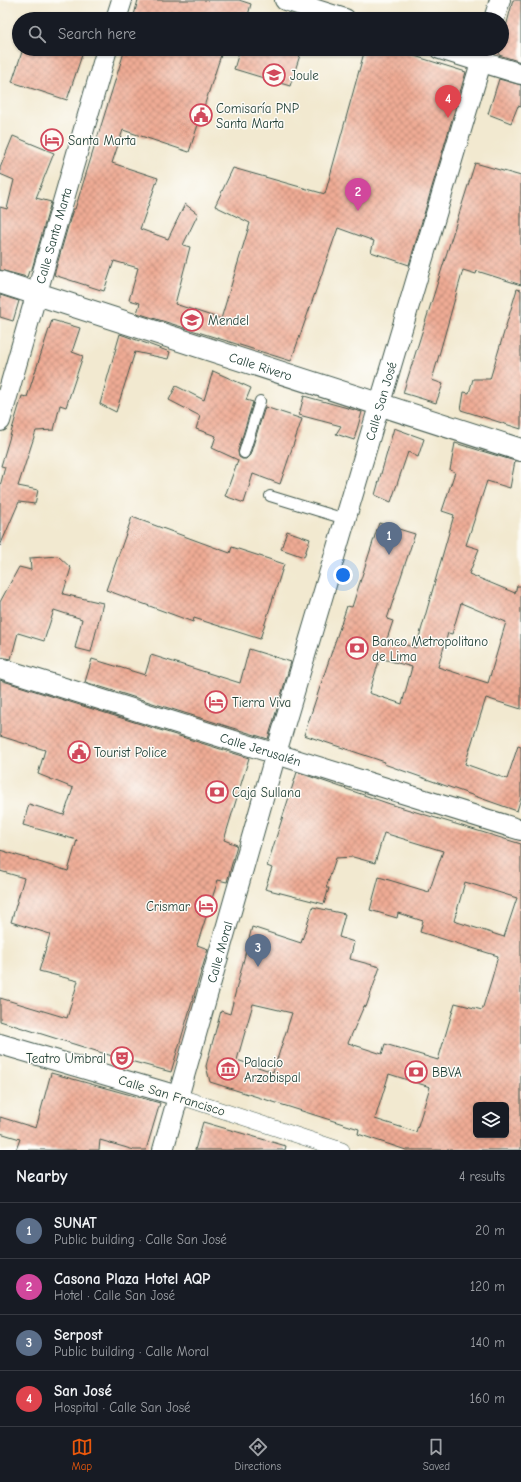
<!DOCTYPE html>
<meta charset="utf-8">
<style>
:root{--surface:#171b24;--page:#20242c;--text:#f1f3f6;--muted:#9ea1a6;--line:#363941;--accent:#ea580c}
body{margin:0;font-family:"Comic Neue",sans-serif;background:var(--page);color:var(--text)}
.controls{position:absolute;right:12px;bottom:12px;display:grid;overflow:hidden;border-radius:6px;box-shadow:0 1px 3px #0004}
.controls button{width:36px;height:36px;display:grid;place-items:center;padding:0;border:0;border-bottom:1px solid var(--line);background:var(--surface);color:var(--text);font:20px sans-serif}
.you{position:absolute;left:343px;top:575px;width:14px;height:14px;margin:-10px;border:3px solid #fff;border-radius:50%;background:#1a73e8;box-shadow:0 0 0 6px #1a73e833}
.badge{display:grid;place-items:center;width:26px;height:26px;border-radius:50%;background:var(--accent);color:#fff;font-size:13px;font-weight:700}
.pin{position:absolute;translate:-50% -33px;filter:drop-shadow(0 1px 2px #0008)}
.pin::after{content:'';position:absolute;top:21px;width:14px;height:12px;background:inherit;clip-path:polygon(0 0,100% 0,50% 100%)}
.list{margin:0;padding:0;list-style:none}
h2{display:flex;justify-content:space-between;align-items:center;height:52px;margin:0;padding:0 16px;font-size:17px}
h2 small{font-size:13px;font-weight:400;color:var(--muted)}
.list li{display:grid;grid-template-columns:26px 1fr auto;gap:12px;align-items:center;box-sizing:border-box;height:56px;padding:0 16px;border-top:1px solid var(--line)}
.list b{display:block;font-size:15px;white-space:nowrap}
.list p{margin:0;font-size:13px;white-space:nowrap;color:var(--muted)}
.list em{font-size:13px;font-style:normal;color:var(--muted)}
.icon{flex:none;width:22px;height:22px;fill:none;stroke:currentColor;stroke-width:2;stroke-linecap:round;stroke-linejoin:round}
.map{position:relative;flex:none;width:521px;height:1150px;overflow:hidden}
.search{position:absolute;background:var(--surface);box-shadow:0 1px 3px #0004;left:12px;right:12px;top:12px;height:44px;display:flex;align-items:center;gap:10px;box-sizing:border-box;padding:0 14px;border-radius:22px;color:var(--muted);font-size:15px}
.sheet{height:276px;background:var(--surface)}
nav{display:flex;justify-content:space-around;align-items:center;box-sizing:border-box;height:56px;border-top:1px solid var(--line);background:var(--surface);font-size:11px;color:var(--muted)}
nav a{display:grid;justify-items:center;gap:2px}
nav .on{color:var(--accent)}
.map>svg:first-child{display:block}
.building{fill:url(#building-cross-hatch);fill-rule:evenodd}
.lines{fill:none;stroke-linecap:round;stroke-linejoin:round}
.service-casing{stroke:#3f574b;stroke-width:12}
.pedestrian-casing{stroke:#3f574b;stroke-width:16}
.minor-casing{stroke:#3f574b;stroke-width:22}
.tertiary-casing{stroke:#3f574b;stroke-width:24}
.service{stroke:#fff;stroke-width:10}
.pedestrian{stroke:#fff;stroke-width:15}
.minor{stroke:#fff;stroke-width:20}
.tertiary{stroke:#fff;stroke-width:22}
.labels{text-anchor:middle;stroke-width:3;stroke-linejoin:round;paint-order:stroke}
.poi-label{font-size:13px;fill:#1f3d34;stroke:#fdfcf7;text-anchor:start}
.street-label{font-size:13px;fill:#1f3d34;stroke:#fdfcf7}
</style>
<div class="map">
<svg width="521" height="1150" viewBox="0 0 521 1150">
<defs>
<pattern id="building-cross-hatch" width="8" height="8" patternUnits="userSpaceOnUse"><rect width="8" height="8" fill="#efab94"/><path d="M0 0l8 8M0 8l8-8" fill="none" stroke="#c18c7a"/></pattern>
</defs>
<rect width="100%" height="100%" fill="#fdfcf7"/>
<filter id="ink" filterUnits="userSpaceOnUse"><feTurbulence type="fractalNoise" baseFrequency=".025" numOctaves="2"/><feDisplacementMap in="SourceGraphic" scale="8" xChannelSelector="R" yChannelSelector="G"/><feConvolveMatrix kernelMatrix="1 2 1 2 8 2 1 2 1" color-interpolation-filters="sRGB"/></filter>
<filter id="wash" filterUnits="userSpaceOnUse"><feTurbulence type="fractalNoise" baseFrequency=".012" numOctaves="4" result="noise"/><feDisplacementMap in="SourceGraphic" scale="16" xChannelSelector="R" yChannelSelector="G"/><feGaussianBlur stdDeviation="0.9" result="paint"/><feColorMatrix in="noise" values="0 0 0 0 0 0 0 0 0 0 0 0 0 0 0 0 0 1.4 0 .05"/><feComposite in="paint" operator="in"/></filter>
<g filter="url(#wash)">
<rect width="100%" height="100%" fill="#f2e9d0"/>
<g id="blocks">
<g class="building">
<polygon points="138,0 239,0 251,4 247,19 133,19"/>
<polygon points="513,0 521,0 521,62 499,55 500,49 502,49 502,42"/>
<polygon points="23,49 84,49 67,100 12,82"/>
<polygon points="125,49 223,49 189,152 123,130 112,163 158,178 140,229 168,239 185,204 198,214 183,245 190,247 175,304 221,319 250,223 215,206 233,168 325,194 365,49 392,49 466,72 409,265 371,252 374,241 338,228 291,361 137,313 140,303 129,300 138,268 114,261 104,291 54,275 73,209 75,209"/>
<polygon points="240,49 302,49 290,86 234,69"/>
<polygon points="499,79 521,85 521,107 518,106 511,123 488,114"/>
<polygon points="13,136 54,153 36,198 51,202 32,269 29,271 27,277 0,270 0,207 7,209 14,180 0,174 0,168"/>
<polygon points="475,163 521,176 521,285 477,271 476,274 463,270 432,380 443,384 436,403 403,393"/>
<polygon points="517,289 521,290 521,429 461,410 464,392 469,393 473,379 490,379"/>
<polygon points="0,295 19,301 13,321 0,317"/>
<polygon points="52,320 80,328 72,352 83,356 66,407 60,405 54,430 36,431 18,486 38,490 35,504 19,502 0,546 0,486 5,467 1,466 22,396 27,397"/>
<polygon points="120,334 170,352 168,359 135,352 116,412 100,404"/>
<polygon points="213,371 251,388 246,400 253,402 238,451 239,457 242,459 246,459 250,455 265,407 302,419 280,484 253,474 244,503 225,496 238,460 212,448 216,436 196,429 200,416 169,400 176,386 204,400"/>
<polygon points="304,396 362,412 354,440 336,434 341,426 299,415"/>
<polygon points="394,428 424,439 418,457 408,452 391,502 375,495"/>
<path d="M 455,443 L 515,461 L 510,488 L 487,481 L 466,545 L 479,549 L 469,574 L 515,593 L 517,586 L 521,586 L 521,709 L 486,698 L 465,764 L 507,779 L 518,746 L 521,747 L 521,798 L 517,811 L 384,764 L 385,762 L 304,735 L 347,606 L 352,607 L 379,523 L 415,534 L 387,619 L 393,621 L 387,639 L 416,648 L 454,515 L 442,511 L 455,472 L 450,470 ZM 461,603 L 506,622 L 488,683 L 438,667 L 448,633 L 452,634 ZM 380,658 L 412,667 L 402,704 L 369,693 Z"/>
<polygon points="132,517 230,553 232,547 284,564 260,639 194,618 193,622 106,590"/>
<polygon points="287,531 310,539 304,557 281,549"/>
<polygon points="58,556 71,568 63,594 103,603 91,652 75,648 82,619 54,610 44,641 18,633 11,659 0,657 0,602 19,567 31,570 30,558"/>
<polygon points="249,649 291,662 268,739 85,682 92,659 145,675 151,655 240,683"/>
<polygon points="0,680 249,758 224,840 237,845 227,882 218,880 197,945 208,949 171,1072 112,1056 0,1021 0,998 67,1018 78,981 39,971 50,934 11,922 24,878 0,871 0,850 68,871 77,840 23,825 29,804 64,815 73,788 38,774 45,750 0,736"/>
<path d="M 297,772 L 390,804 L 521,844 L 521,1150 L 406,1150 L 358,1134 L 359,1129 L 210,1082 L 206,1066 L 221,1011 L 230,1014 L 252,927 L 301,943 L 313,907 L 345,914 L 339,937 L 354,942 L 350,959 L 380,967 L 366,1007 L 364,1006 L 348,1043 L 382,1054 L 385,1044 L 438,1060 L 455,1003 L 482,1010 L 492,978 L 498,956 L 420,932 L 423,921 L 398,913 L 397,918 L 370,910 L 379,877 L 429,892 L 443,851 L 384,833 L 375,863 L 353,857 L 336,858 L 326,888 L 329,888 L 324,904 L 265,889 L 272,868 L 267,866 ZM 465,882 L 517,898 L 504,937 L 454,921 ZM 253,1004 L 292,1013 L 273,1072 L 237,1060 ZM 389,1074 L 430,1087 L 416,1132 L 375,1119 ZM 476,1105 L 506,1105 L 506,1135 L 476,1135 Z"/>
<polygon points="51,1073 160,1103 146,1150 134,1150 100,1140 99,1150 16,1150 20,1139 0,1133 0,1117 36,1128"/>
<polygon points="203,1122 286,1146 285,1150 195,1150"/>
</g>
</g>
</g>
<g filter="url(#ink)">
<use href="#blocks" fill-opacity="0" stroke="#3f574b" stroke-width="1"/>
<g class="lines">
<g class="service-casing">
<g id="service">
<polyline points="244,453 260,401"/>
<polyline points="270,496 345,519"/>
</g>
</g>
<g class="pedestrian-casing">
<polyline id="pedestrian" points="178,1096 342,1150"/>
</g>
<g class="minor-casing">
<g id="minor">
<polyline points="285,0 345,19"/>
<polyline points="116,19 122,0"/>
<polyline points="494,19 500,0"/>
<polyline points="440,49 521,74"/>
<path id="s1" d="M 0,421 L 107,49"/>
<path id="s2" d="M 0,668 L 521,830"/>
<polyline points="0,1044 178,1096"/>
<path id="s3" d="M 163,1150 L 276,753 L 485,49"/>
</g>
</g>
<g class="tertiary-casing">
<g id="tertiary">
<path id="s4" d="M 0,282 L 521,450"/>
</g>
</g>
<use href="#service" class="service"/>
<use href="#pedestrian" class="pedestrian"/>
<use href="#minor" class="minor"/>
<use href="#tertiary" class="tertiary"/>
</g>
</g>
<defs>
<g id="university-ring" transform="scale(1.15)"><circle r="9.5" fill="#fdfcf7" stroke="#d1495b" stroke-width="1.5"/><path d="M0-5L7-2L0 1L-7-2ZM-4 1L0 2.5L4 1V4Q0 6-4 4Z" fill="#d1495b"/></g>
<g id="civic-ring" transform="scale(1.15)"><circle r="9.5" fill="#fdfcf7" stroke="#d1495b" stroke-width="1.5"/><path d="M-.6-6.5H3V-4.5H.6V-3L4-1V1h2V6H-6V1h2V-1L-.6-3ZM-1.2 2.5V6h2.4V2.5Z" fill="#d1495b"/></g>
<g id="hotel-ring" transform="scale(1.15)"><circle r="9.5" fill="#fdfcf7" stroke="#d1495b" stroke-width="1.5"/><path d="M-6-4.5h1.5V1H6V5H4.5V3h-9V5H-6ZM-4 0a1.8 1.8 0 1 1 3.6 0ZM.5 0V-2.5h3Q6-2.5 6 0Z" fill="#d1495b"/></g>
<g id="bank-ring" transform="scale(1.15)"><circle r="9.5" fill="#fdfcf7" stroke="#d1495b" stroke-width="1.5"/><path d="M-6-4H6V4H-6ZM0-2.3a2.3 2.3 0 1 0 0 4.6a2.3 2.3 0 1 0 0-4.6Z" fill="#d1495b"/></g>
<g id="theatre-ring" transform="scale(1.15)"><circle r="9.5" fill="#fdfcf7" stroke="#d1495b" stroke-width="1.5"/><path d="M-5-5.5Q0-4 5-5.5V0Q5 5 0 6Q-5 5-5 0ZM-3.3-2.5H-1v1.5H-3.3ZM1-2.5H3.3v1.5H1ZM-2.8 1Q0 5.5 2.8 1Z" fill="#d1495b"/></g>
<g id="museum-ring" transform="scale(1.15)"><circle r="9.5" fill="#fdfcf7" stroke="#d1495b" stroke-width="1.5"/><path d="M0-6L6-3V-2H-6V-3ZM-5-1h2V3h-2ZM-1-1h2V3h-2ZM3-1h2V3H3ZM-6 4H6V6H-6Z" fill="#d1495b"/></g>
</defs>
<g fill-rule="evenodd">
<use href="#university-ring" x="274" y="75"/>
<use href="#civic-ring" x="201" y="115"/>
<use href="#hotel-ring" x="52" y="140"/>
<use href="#university-ring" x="192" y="320"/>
<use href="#bank-ring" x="357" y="648"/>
<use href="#hotel-ring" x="216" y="702"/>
<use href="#civic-ring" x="79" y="752"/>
<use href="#bank-ring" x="217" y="792"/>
<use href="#hotel-ring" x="206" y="906"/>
<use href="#theatre-ring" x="122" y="1058"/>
<use href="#museum-ring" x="228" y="1069"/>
<use href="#bank-ring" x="416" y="1072"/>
</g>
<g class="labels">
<g class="poi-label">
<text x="290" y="80">Joule</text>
<text x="216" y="113">Comisaría PNP<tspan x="216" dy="15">Santa Marta</tspan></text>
<text x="68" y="145">Santa Marta</text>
<text x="208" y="325">Mendel</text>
<text x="372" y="646">Banco Metropolitano<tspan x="372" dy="15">de Lima</tspan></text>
<text x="232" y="707">Tierra Viva</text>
<text x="94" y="757">Tourist Police</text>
<text x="232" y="797">Caja Sullana</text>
<text x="190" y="911" text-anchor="end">Crismar</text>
<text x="106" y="1063" text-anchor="end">Teatro Umbral</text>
<text x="244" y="1067">Palacio<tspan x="244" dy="15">Arzobispal</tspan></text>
<text x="432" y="1077">BBVA</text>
</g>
<g class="street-label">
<text dy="5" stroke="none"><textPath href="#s1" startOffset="193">Calle Santa Marta</textPath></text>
<text dy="5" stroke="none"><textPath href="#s4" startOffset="274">Calle Rivero</textPath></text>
<text dy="5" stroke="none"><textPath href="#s3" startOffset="780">Calle San José</textPath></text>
<text dy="5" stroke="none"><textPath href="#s2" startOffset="273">Calle Jerusalén</textPath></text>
<text dy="5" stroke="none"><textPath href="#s3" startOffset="206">Calle Moral</textPath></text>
<text transform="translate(172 1095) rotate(17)" y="5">Calle San Francisco</text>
</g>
</g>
</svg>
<div class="controls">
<button><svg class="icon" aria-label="layers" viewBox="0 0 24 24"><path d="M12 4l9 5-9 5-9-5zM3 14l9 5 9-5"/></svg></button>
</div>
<div class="you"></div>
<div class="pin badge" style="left:389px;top:555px;background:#5c6f8a">1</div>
<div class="pin badge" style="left:358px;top:211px;background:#d1479c">2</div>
<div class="pin badge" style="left:258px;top:967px;background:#5c6f8a">3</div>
<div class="pin badge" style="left:448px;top:118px;background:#e0444e">4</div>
<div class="search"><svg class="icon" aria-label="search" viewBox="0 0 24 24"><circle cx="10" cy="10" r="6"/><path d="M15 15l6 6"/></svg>Search here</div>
</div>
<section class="sheet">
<h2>Nearby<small>4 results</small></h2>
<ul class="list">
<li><span class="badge" style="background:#5c6f8a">1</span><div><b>SUNAT</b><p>Public building · Calle San José</p></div><em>20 m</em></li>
<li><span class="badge" style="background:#d1479c">2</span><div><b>Casona Plaza Hotel AQP</b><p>Hotel · Calle San José</p></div><em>120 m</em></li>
<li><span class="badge" style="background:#5c6f8a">3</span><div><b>Serpost</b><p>Public building · Calle Moral</p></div><em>140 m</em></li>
<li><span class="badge" style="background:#e0444e">4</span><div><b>San José</b><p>Hospital · Calle San José</p></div><em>160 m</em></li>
</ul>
</section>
<nav>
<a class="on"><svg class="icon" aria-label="map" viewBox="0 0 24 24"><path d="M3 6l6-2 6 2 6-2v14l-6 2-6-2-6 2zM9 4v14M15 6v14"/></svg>Map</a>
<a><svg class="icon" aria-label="directions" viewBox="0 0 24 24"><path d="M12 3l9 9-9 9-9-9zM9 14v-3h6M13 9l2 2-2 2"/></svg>Directions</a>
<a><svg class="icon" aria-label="saved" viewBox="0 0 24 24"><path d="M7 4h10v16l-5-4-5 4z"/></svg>Saved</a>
</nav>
